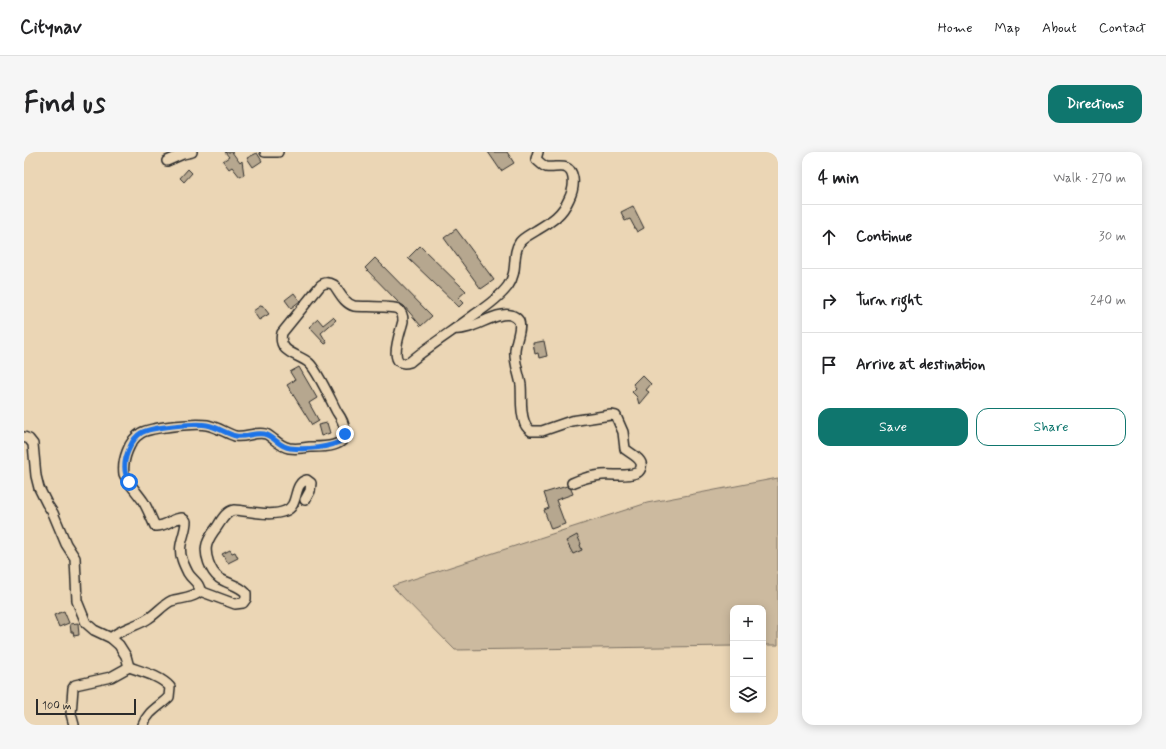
<!DOCTYPE html>
<meta charset="utf-8">
<style>
:root{--surface:#fff;--page:#f6f6f6;--text:#202124;--muted:#757577;--line:#e0e0e0;--accent:#0f766e}
body{margin:0;font-family:Mynerve,sans-serif;background:var(--page);color:var(--text)}
.controls{position:absolute;right:12px;bottom:12px;display:grid;overflow:hidden;border-radius:8px;box-shadow:0 2px 10px #0003}
.controls button{width:36px;height:36px;display:grid;place-items:center;padding:0;border:0;border-bottom:1px solid var(--line);background:var(--surface);color:var(--text);font:20px sans-serif}
.scale{position:absolute;left:12px;bottom:10px;width:100px;box-sizing:border-box;padding-left:4px;border:2px solid #2b2b2b;border-top:0;font-size:11px;line-height:14px;white-space:nowrap;color:#2b2b2b;-webkit-text-stroke:3px #ebd6b5;paint-order:stroke}
.stop{position:absolute;width:12px;height:12px;margin:-9px;border:3px solid #1a73e8;border-radius:50%;background:#fff}
.stop.end{background:#1a73e8;border-color:#fff;box-shadow:0 1px 4px #0008}
.list{margin:0;padding:0;list-style:none}
h2{display:flex;justify-content:space-between;align-items:center;height:52px;margin:0;padding:0 16px;font-size:17px}
h2 small{font-size:13px;font-weight:400;color:var(--muted)}
.list li{display:grid;grid-template-columns:26px 1fr auto;gap:12px;align-items:center;box-sizing:border-box;height:64px;padding:0 16px;border-top:1px solid var(--line)}
.list b{display:block;font-size:15px;white-space:nowrap}
.list em{font-size:13px;font-style:normal;color:var(--muted)}
.actions{display:flex;gap:8px;padding:12px 16px}
.actions a{flex:1;padding:9px 0;border:1px solid var(--accent);border-radius:12px;text-align:center;font-size:14px;color:var(--accent)}
.actions .main{background:var(--accent);color:#fff}
.icon{flex:none;width:22px;height:22px;fill:none;stroke:currentColor;stroke-width:2;stroke-linecap:round;stroke-linejoin:round}
.map{position:relative;flex:none;width:754px;height:573px;overflow:hidden;border-radius:12px}
header{display:flex;align-items:center;gap:24px;box-sizing:border-box;height:56px;padding:0 20px;background:var(--surface);border-bottom:1px solid var(--line)}
header strong{font-size:19px}
nav{display:flex;gap:22px;margin-inline-start:auto;font-size:14px}
.intro{display:flex;align-items:center;justify-content:space-between;box-sizing:border-box;height:96px;padding:0 24px}
h1{margin:0;font-size:28px}
.button{padding:10px 18px;border-radius:12px;background:var(--accent);color:#fff;font-size:14px;font-weight:700}
main{display:flex;gap:24px;padding:0 24px}
aside{flex:1;background:var(--surface);border-radius:12px;box-shadow:0 2px 10px #0003}
.map>svg:first-child{display:block}
.green{fill:#ccba9f;stroke:#7c7265}
.building{fill:#b6a78f;stroke:#2b2b2b}
.lines{fill:none;stroke-linecap:round;stroke-linejoin:round}
.minor-casing{stroke:#2b2b2b;stroke-width:12}
.minor{stroke:#ebd6b5;stroke-width:9}
.route{stroke:#1a73e8;stroke-width:5}
</style>
<header>
<strong>Citynav</strong>
<nav><a>Home</a><a>Map</a><a>About</a><a>Contact</a></nav>
</header>
<div class="intro"><h1>Find us</h1><a class="button">Directions</a></div>
<main>
<div class="map">
<svg width="754" height="573" viewBox="0 0 754 573">
<rect width="100%" height="100%" fill="#ebd6b5"/>
<filter id="ink" filterUnits="userSpaceOnUse"><feTurbulence type="fractalNoise" baseFrequency=".025" numOctaves="2"/><feDisplacementMap in="SourceGraphic" scale="8" xChannelSelector="R" yChannelSelector="G"/><feConvolveMatrix kernelMatrix="1 2 1 2 8 2 1 2 1" color-interpolation-filters="sRGB"/></filter>
<g filter="url(#ink)">
<polygon class="green" points="754,326 754,493 739,493 739,456 709,456 709,494 431,498 368,434 623,351"/>
<g class="building">
<polygon points="201,0 208,0 216,11 218,9 220,23 216,25 208,15 205,17 199,9 205,5"/>
<polygon points="464,0 483,0 490,11 477,19"/>
<polygon points="233,1 238,9 229,15 223,6"/>
<polygon points="164,17 168,21 160,30 156,26"/>
<polygon points="609,54 620,76 613,80 606,67 601,69 597,60"/>
<polygon points="432,77 470,128 457,137 420,86"/>
<polygon points="396,94 442,139 434,146 439,151 435,155 384,106"/>
<polygon points="351,106 408,164 397,174 380,154 375,151 341,116"/>
<polygon points="270,141 276,149 267,156 261,148"/>
<polygon points="238,153 245,162 235,168 229,159"/>
<polygon points="309,165 312,168 297,181 303,191 301,192 285,175 294,167 299,173"/>
<polygon points="520,189 523,204 515,206 514,201 511,202 509,191"/>
<polygon points="275,215 293,246 285,251 295,269 288,273 263,233 271,228 266,220"/>
<polygon points="618,223 627,232 622,238 625,240 615,252 613,245 608,240 612,236 609,232"/>
<polygon points="303,271 306,281 297,284 294,273"/>
<polygon points="543,334 547,337 549,342 532,348 541,372 527,377 520,358 525,356 520,341"/>
<polygon points="553,383 557,392 556,393 558,398 549,402 542,389"/>
<polygon points="206,398 208,401 211,400 214,406 204,411 198,402"/>
<polygon points="40,459 45,471 35,475 30,463"/>
<polygon points="54,471 55,483 50,484 49,480 47,480 46,472"/>
</g>
<g class="lines">
<g class="minor-casing">
<g id="minor">
<polyline points="241,0 254,0"/>
<polyline points="143,9 159,2 168,0"/>
<path d="M 431,177 C 449,179 471,159 487,163 C 490,164 493,166 495,169 C 498,177 491,190 491,199 C 490,210 495,221 497,233 C 498,245 496,258 500,269 C 501,274 503,276 507,279 L 518,279 L 547,269 L 587,263 L 592,264 L 599,280 L 601,297 C 606,301 615,305 617,311 C 618,315 616,320 612,321 C 602,325 589,322 578,323 C 567,324 557,327 548,331"/>
<polyline points="0,285 5,287 9,292 12,324 15,336 23,352 29,361 42,392 51,406 53,449 62,471 70,478 87,486 95,493 102,504 105,515"/>
<path d="M 176,439 L 211,452 L 219,451 L 222,447 L 222,441 C 215,433 204,432 195,426 C 186,419 180,402 183,392 C 185,386 189,380 193,375 C 197,369 202,359 210,358 C 226,359 246,365 261,359 C 276,354 268,331 283,328 L 287,331 L 286,339 L 281,348"/>
<path d="M 87,486 C 95,477 114,474 125,466 C 133,461 139,453 147,449 C 156,446 170,446 176,439 C 176,431 168,428 164,421 C 162,417 159,411 158,407 C 153,393 162,382 162,369 L 158,366 C 148,366 142,375 131,374 C 127,366 124,357 119,349 C 115,343 102,328 100,322 C 98,309 105,288 117,281 C 127,275 171,271 183,273 C 193,275 202,281 211,284 C 221,286 232,279 242,282 C 250,286 255,294 265,296 C 272,297 280,296 286,295 C 298,295 322,296 321,279 C 320,271 318,267 313,260 C 307,249 294,219 285,211 C 275,202 253,201 258,181 L 296,134 C 300,130 305,130 310,133 C 316,141 320,151 330,154 C 339,155 367,154 374,157 C 378,160 379,164 379,169 C 377,179 361,218 386,210 C 406,193 429,179 450,163 C 462,155 475,146 484,134 C 495,118 487,103 496,90 C 500,85 507,82 513,78 C 528,69 538,63 545,47 C 548,41 550,33 549,26 C 546,9 532,17 522,15 C 518,13 515,10 512,7 L 514,0"/>
<path d="M 105,515 C 119,520 136,524 146,535 L 145,545 C 135,555 124,559 119,573"/>
<polyline points="50,573 47,562 49,536 51,533 87,525 105,515"/>
</g>
</g>
<use href="#minor" class="minor"/>
</g>
</g>
<g class="lines" filter="url(#ink)">
<path class="route" d="M 105,330 C 98,318 100,307 106,295 C 108,290 112,284 117,281 C 126,275 172,271 183,273 C 194,275 202,282 212,284 C 221,286 230,280 240,282 C 250,284 255,295 266,296 C 281,298 308,296 320,287 L 321,282"/>
</g>
</svg>
<div class="controls">
<button>+</button>
<button>−</button>
<button><svg class="icon" aria-label="layers" viewBox="0 0 24 24"><path d="M12 4l9 5-9 5-9-5zM3 14l9 5 9-5"/></svg></button>
</div>
<div class="scale">100 m</div>
<div class="stop" style="left:105px;top:330px"></div>
<div class="stop end" style="left:321px;top:282px"></div>
</div>
<aside>
<h2>4 min<small>Walk · 270 m</small></h2>
<ul class="list">
<li><svg class="icon" aria-label="ahead" viewBox="0 0 24 24"><path d="M12 20V5M6 11l6-6 6 6"/></svg><div><b>Continue</b></div><em>30 m</em></li>
<li><svg class="icon" aria-label="right" viewBox="0 0 24 24"><path d="M7 20v-9h11M14 6l5 5-5 5"/></svg><div><b>Turn right</b></div><em>240 m</em></li>
<li><svg class="icon" aria-label="arrive" viewBox="0 0 24 24"><path d="M6 21V4h12l-3 4 3 4H6"/></svg><div><b>Arrive at destination</b></div></li>
</ul>
<div class="actions"><a class="main">Save</a><a>Share</a></div>
</aside>
</main>
